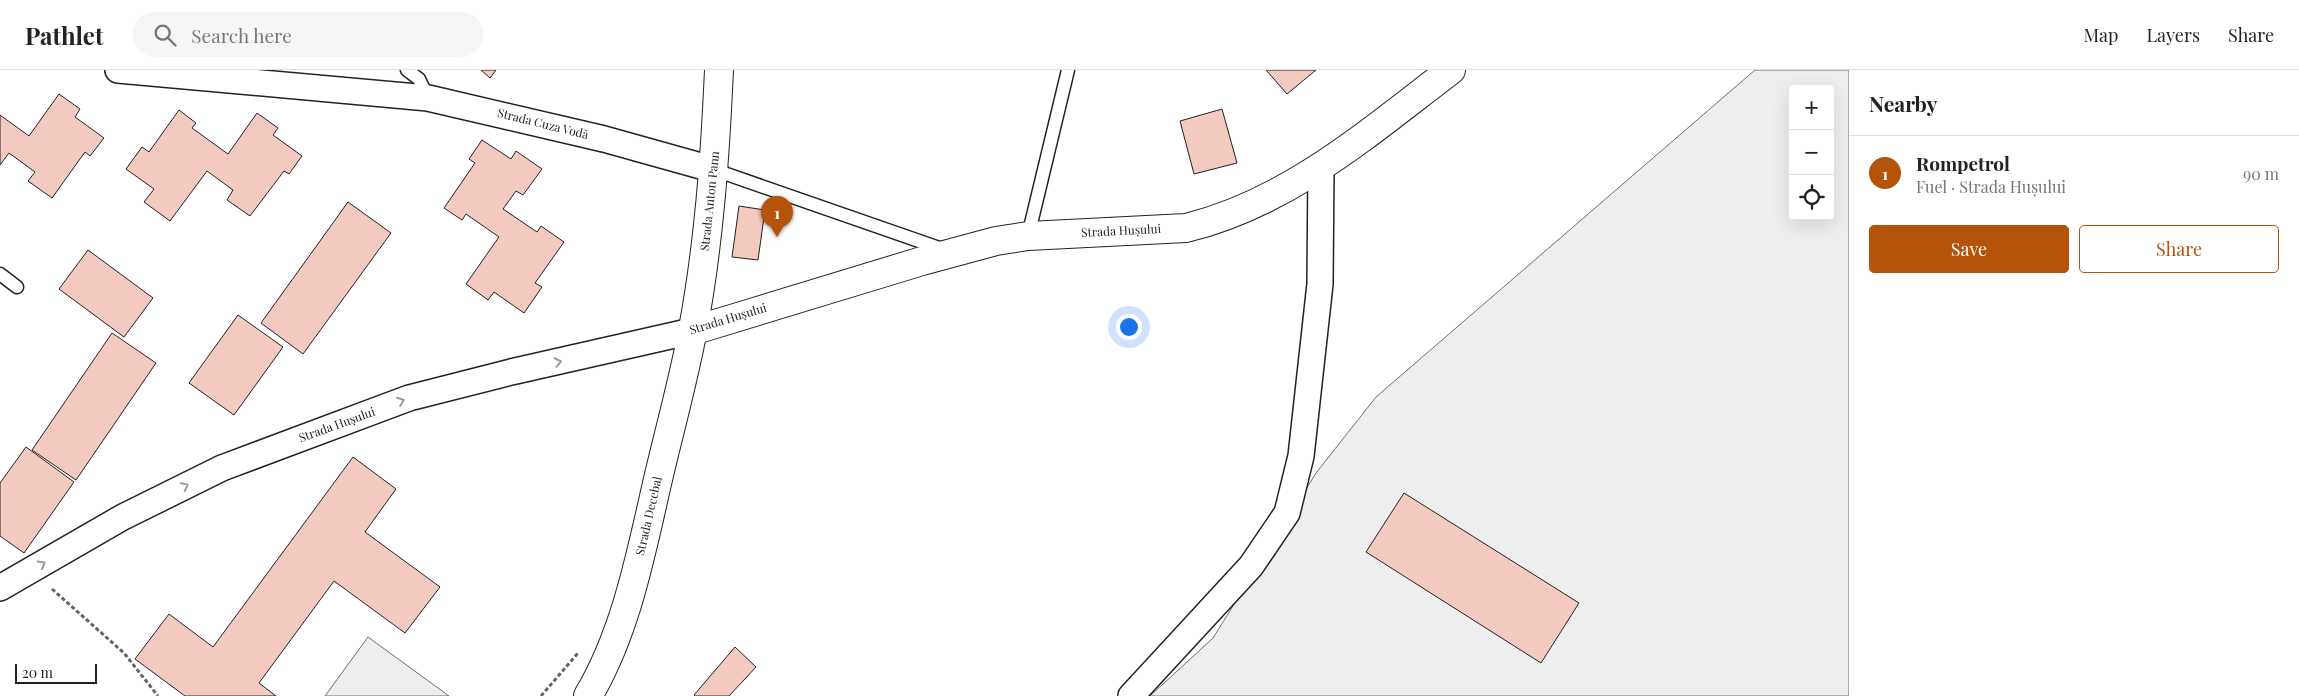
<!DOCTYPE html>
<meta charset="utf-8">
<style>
:root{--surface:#fff;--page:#f6f6f6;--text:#222;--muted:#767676;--line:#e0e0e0;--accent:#b45309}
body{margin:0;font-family:"Playfair Display",serif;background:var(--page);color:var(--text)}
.controls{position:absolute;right:15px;top:15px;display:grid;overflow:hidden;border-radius:5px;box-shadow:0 5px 20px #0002}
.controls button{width:45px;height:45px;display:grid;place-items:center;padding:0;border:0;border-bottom:1px solid var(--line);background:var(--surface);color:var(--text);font:25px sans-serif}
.scale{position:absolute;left:15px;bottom:12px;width:82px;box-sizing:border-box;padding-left:5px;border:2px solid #222;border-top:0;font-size:14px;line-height:18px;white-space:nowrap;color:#222;-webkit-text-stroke:4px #fff;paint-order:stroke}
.you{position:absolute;left:1128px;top:256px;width:18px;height:18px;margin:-12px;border:4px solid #fff;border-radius:50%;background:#1a73e8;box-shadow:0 0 0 8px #1a73e833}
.badge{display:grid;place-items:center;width:32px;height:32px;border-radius:50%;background:var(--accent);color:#fff;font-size:16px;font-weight:700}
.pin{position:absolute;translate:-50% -41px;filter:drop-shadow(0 1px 2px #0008)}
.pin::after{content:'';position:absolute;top:26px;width:18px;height:15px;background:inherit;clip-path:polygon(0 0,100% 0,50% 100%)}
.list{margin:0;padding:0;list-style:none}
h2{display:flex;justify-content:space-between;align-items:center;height:65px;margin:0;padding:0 20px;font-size:21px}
h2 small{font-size:16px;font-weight:400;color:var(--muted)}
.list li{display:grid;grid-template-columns:32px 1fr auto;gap:15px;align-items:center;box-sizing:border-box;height:75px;padding:0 20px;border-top:1px solid var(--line)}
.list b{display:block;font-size:19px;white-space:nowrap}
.list p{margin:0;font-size:16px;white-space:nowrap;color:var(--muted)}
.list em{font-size:16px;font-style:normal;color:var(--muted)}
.actions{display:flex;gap:10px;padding:15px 20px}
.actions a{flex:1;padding:11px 0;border:1px solid var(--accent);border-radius:5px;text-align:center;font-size:18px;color:var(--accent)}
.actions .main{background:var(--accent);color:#fff}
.icon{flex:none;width:28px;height:28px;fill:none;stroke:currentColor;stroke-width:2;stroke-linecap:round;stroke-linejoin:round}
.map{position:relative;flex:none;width:1849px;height:626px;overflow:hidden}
header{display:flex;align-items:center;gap:30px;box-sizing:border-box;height:70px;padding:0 25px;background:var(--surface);border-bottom:1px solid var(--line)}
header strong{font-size:24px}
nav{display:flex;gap:28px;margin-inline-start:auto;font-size:18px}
.search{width:350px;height:45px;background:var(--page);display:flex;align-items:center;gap:12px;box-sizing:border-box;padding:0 18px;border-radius:28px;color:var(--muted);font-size:19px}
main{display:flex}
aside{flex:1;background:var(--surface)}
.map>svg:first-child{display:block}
.green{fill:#eee;stroke:#6f6f6f;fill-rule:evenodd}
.building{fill:#f3c9c0;stroke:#222}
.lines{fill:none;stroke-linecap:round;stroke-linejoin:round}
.lane-casing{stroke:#222;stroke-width:15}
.street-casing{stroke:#222;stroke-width:28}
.secondary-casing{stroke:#222;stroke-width:30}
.path{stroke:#646464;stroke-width:3;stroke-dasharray:4 2.5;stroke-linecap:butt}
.lane{stroke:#fff;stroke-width:12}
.street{stroke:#fff;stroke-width:25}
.secondary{stroke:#fff;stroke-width:28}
.oneway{stroke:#9c9c9c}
.labels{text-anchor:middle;stroke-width:4;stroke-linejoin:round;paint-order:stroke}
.street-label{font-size:12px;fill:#222;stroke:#fff}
</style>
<header>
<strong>Pathlet</strong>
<div class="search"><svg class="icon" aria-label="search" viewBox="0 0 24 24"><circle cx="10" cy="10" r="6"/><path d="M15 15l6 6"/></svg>Search here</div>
<nav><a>Map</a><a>Layers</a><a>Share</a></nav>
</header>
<main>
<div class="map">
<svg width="1849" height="626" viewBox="0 0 1849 626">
<rect width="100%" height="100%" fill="#fff"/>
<g class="green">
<path d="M 1755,0 L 1849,0 L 1849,626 L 1150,626 L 1213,568 L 1316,403 L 1376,327 ZM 1793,19 L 1830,19 L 1830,146 L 1793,146 Z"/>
<polygon points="368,567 449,626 325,626"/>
</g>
<g class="building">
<polygon points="481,0 496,0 490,8"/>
<polygon points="1266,0 1316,0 1287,24"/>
<polygon points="59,24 80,39 75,47 104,68 90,86 85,82 52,128 28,111 35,102 9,83 0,95 0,45 29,66"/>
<polygon points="1222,39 1237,93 1194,104 1180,51"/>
<polygon points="179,40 196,53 192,58 228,84 257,43 278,58 273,65 302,86 289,104 284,101 250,146 227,130 233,120 207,101 170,151 144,132 154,119 126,99 142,77 149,82"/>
<polygon points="482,70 511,89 516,81 542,99 523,125 516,121 503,139 537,162 541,156 564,172 535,213 542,217 524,243 494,222 488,230 466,214 499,167 466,144 462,150 444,138 475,93 469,89"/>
<polygon points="348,132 391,163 303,284 261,253"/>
<polygon points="739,136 765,140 758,190 732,187"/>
<polygon points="88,180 153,228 124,267 59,219"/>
<polygon points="238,245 283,277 234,345 189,313"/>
<polygon points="112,263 156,293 76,410 32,380"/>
<polygon points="26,377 74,412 24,483 0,466 0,413"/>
<polygon points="353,387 396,419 365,462 440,517 405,563 334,511 259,613 276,626 185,626 135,589 169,544 213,577"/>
<polygon points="1404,423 1579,533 1541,593 1366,482"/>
<polygon points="735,577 756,597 729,626 695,626 694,625"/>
</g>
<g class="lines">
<g class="lane-casing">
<g id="lane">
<polyline points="407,0 419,9 428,28"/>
<polyline points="715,100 945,180"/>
<polyline points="1028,166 1068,0"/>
<polyline points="0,204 17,217"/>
</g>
</g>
<g class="street-casing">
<g id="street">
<polyline points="118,0 428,28 604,69 715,100"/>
<polyline points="0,518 123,447 222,398 409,328 511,302 692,261"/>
<polyline points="1131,626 1251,496 1287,443 1301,386 1320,214 1321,98"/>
</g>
</g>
<g class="secondary-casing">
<g id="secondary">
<path d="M 692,261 L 922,191 L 996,171 L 1028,166 L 1186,158 C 1289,133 1369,62 1451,0"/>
<path d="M 588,626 C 625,564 640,488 656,418 C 668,365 683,313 693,259 C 709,173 715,88 719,0"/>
</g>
</g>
<g class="path">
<polyline points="52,519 124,583 158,626"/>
<polyline points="541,626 578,583"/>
</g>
<use href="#lane" class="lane"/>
<use href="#street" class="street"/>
<use href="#secondary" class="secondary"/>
</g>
<defs><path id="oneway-chevron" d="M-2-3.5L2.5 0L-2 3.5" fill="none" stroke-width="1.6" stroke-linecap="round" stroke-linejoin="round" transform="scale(1.25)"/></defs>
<g class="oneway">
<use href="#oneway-chevron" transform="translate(558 292) rotate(-12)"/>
<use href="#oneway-chevron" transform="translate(401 331) rotate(-20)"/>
<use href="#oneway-chevron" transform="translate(185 416) rotate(-26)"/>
<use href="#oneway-chevron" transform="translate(42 494) rotate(-30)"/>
</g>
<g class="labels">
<g class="street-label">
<text transform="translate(543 54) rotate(14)" y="4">Strada Cuza Vodă</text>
<text transform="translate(710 131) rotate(-84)" y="4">Strada Anton Pann</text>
<text transform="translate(1121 161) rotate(-3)" y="4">Strada Hușului</text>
<text transform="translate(728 249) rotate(-17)" y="4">Strada Hușului</text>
<text transform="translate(337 355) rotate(-20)" y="4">Strada Hușului</text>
<text transform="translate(649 446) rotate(-77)" y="4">Strada Decebal</text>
</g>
</g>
</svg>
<div class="controls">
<button>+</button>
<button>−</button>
<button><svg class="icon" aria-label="locate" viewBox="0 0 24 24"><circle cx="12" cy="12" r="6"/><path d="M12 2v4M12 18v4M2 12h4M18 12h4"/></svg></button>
</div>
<div class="scale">20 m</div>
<div class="you"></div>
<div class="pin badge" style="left:777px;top:167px">1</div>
</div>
<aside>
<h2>Nearby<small></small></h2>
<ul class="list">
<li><span class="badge">1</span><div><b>Rompetrol</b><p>Fuel · Strada Hușului</p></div><em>90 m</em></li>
</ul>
<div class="actions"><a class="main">Save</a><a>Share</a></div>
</aside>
</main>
